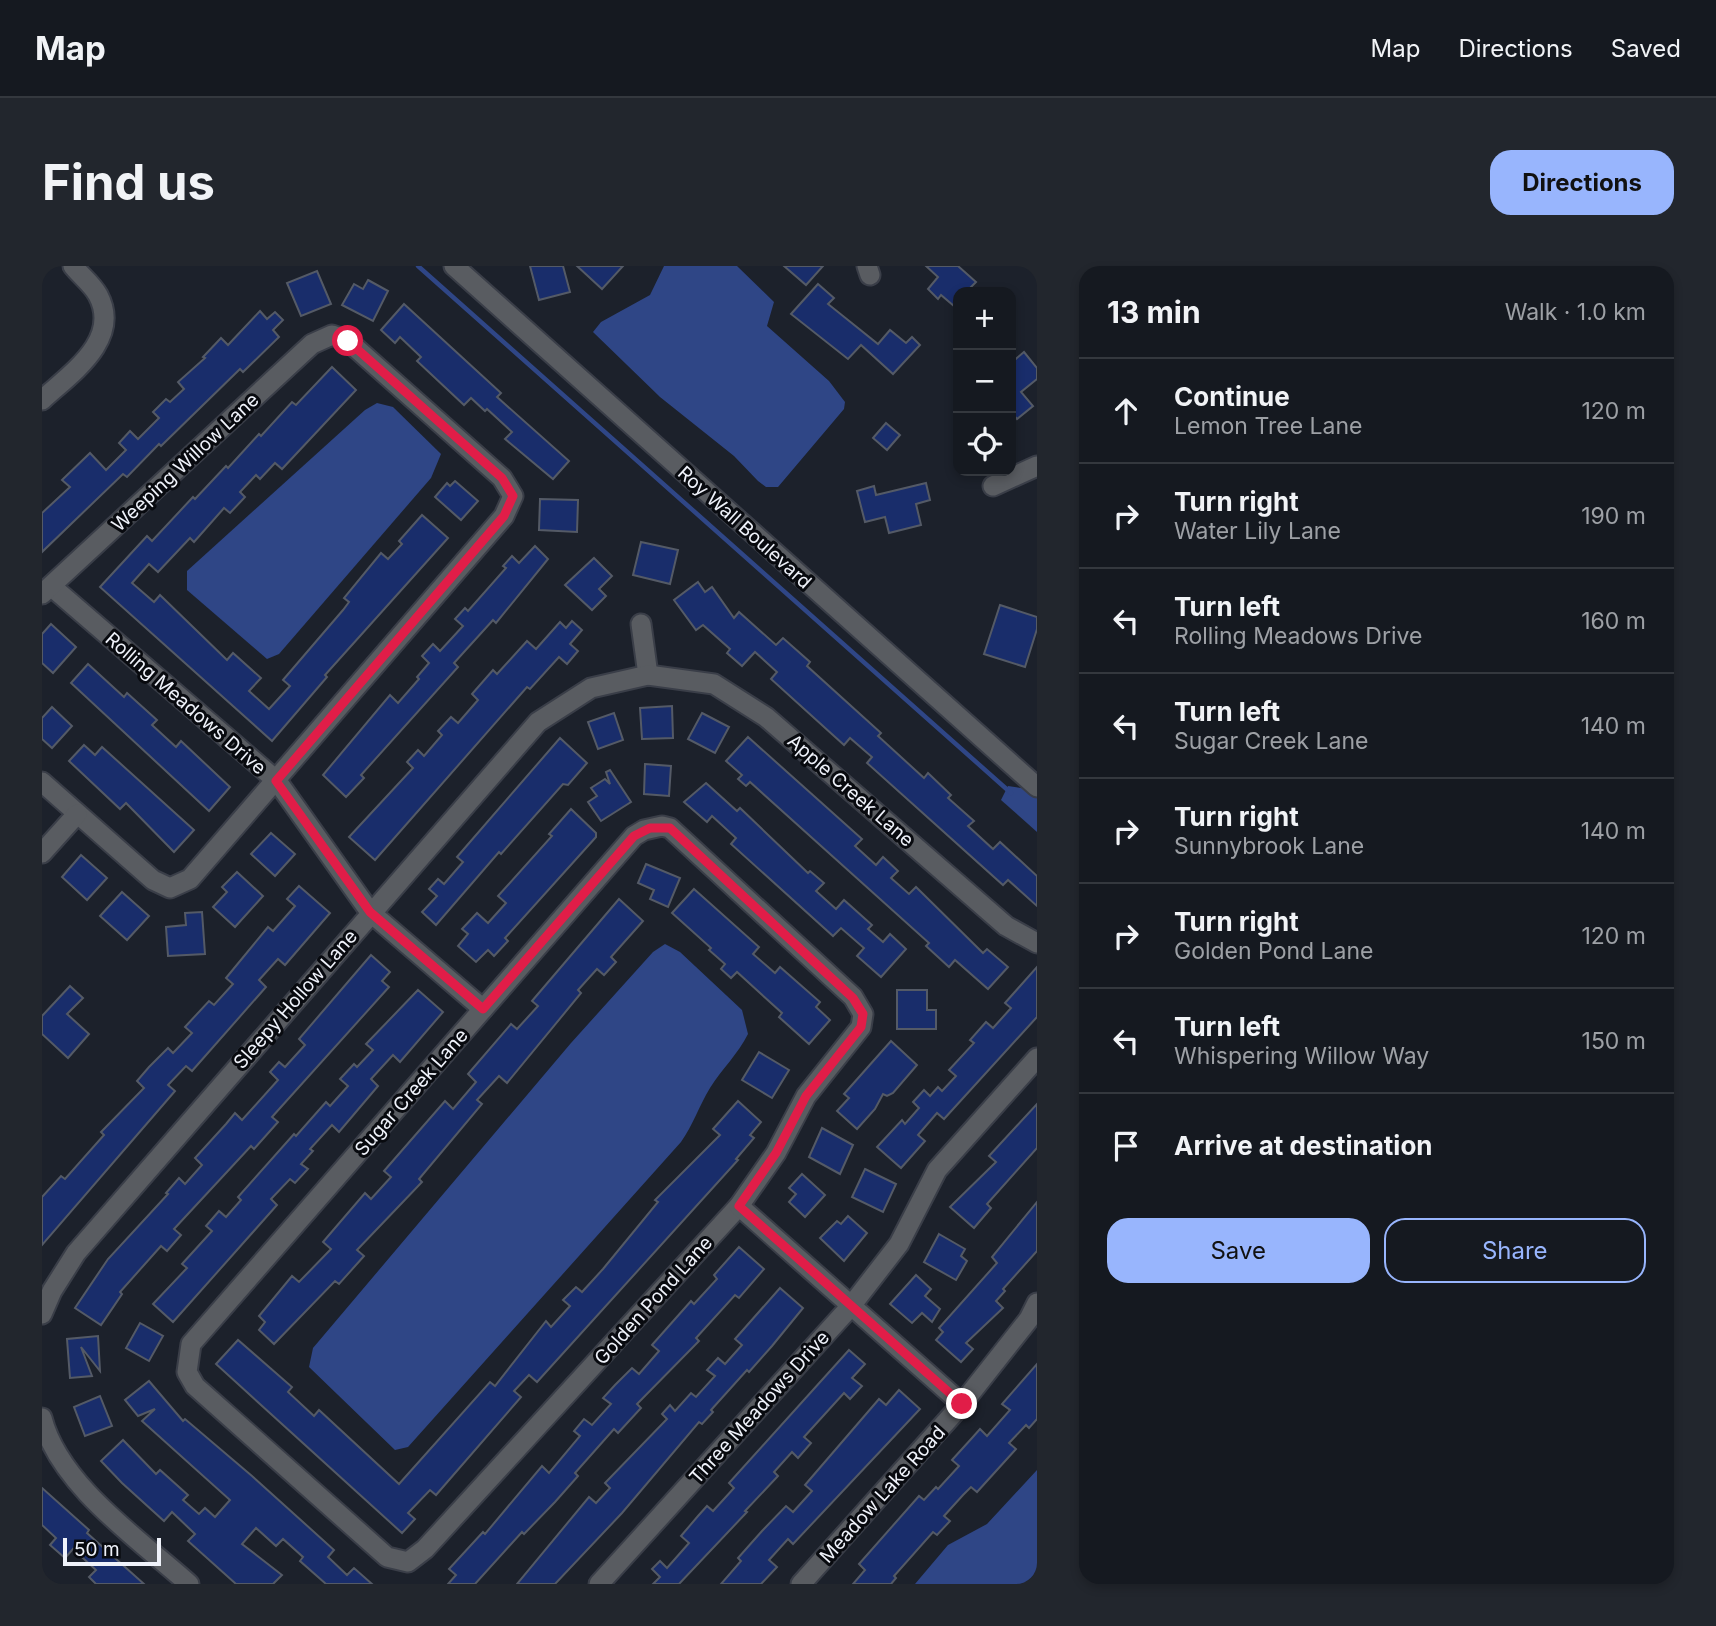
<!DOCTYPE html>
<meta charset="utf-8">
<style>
:root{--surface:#151920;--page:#22262d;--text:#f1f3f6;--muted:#9da0a5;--line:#34383e;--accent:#98b5fd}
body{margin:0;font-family:Inter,sans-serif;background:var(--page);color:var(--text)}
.controls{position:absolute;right:21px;top:21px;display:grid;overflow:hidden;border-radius:14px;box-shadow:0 4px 10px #0003}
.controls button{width:63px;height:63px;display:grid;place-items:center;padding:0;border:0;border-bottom:2px solid var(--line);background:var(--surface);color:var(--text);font:35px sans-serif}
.scale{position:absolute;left:21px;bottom:18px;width:98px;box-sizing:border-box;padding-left:7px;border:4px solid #eff2fa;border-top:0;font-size:19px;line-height:24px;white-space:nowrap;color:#eff2fa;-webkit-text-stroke:5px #080a0f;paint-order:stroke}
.stop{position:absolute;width:21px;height:21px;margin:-16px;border:5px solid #e11d48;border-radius:50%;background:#fff}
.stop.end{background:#e11d48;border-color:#fff;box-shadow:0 2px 7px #0008}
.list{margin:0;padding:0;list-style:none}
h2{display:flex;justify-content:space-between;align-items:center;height:91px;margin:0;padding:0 28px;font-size:30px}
h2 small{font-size:23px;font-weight:400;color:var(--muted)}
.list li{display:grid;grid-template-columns:46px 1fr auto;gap:21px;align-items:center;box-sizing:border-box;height:105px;padding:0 28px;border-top:2px solid var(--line)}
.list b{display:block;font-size:26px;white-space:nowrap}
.list p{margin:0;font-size:23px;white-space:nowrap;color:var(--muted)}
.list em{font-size:23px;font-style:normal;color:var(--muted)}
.actions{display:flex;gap:14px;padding:21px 28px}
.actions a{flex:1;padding:16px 0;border:2px solid var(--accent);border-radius:21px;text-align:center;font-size:24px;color:var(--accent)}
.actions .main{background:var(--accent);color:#111}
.icon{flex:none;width:38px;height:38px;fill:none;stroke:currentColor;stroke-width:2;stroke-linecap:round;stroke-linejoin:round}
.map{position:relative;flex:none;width:995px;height:1318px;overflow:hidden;border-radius:21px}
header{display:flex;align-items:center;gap:42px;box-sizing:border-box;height:98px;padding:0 35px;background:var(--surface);border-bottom:2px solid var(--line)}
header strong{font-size:33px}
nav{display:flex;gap:38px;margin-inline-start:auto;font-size:24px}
.intro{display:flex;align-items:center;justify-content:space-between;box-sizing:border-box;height:168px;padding:0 42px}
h1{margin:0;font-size:49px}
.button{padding:18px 32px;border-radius:21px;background:var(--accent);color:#111;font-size:24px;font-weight:700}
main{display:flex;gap:42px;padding:0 42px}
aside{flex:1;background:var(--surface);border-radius:21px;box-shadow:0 4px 10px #0003}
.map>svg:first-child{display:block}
.water{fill:#2f4686}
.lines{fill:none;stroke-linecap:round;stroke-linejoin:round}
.stream{stroke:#2f4686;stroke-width:4.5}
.building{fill:#192d6b;stroke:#545a66;stroke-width:2}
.minor-casing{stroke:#3a3e48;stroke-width:23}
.minor{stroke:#595c61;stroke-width:19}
.route{stroke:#e11d48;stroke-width:9}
.labels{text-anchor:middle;stroke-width:6;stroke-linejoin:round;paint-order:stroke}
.street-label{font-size:19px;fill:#eff2fa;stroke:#080a0f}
</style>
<header>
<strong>Map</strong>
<nav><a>Map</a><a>Directions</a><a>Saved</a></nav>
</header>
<div class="intro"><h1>Find us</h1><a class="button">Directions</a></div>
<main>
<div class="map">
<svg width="995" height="1318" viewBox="0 0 995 1318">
<rect width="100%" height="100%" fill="#1c212b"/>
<g class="water">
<polygon points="622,0 695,0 732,36 725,60 787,115 803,136 802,143 736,221 724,221 716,215 692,190 618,131 551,66 559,56 608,29"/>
<polygon points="335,137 351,141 399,188 389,212 237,388 225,393 145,324 145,305 323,144"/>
<polygon points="966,520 986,523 995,532 995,566 959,534"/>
<path d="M 623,678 L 638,686 L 700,744 L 706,768 C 696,788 680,803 668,822 C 657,840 651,859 639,876 L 366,1181 L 353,1184 L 267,1101 L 271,1082 L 529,777 L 611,686 Z"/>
<polygon points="995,1204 995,1318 873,1318 906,1279 945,1258"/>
</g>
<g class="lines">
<polyline class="stream" points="376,0 969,527"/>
</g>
<g class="building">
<polygon points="488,0 521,0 528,26 497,34"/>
<polygon points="535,0 581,0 560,23"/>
<polygon points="742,0 781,0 764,19"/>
<polygon points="884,0 916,0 934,16 924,26 916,26 916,35 912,40 899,29 896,33 886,23 896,11"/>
<polygon points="275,5 289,38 259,50 245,17"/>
<polygon points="326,14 346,25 331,55 300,39 312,18 321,23"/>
<polygon points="776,18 792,32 786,38 836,78 848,64 864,77 870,71 878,79 851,108 819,79 806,93 749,48"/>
<polygon points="362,38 459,127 455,131 527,195 511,213 463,173 470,166 445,143 443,145 429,132 422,139 375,95 379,91 358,71 353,77 339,64"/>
<polygon points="218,45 225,53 233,46 241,54 231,64 237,71 201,106 198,103 119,180 117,178 85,211 81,208 0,286 0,247 28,221 20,214 48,187 64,204 84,184 77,177 88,165 96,173 117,152 111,146 124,133 128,136 142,123 136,116 163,92 161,91 179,72 186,79"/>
<polygon points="982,86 995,102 995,113 979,126 991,140 975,153 969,146 969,97"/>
<polygon points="290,101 314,124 240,203 233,197 218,213 214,209 198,226 203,231 188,247 182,242 152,276 148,272 116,306 107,298 90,317 112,336 118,329 185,394 191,387 219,412 207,425 227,443 248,420 241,414 301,344 307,336 302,332 339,287 346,293 360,278 357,275 380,249 406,272 283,409 285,411 230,475 58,321 105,270 110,275 151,231 153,233 184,200 186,202 217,168 219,170 250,136 254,139"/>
<polygon points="844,157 858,169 845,184 831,172"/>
<polygon points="413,215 436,235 419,254 393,231 405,217 408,220"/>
<polygon points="884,217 888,234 874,238 879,259 847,267 843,251 823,256 815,225 832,220 834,229"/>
<polygon points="498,233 536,234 535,266 497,264"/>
<polygon points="599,276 636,284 628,318 591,309"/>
<polygon points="493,280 506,293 454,357 451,354 412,397 416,401 319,509 322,512 304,531 281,509 348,429 356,437 377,413 375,411 387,397 380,390 391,378 398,385 421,360 413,353 423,342 426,345 464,302 461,300 470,290 477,297"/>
<polygon points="552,292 570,310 557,323 564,330 550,344 523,319"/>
<polygon points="656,316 663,326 670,321 692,352 697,346 734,379 741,372 768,396 765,400 839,467 836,470 882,512 886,507 909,529 906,532 932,555 926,560 951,583 958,576 995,610 995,640 966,614 961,619 825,497 830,491 808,472 802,479 729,413 735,406 713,386 700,400 685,387 688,383 661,359 654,364 632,334"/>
<polygon points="958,339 995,351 995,363 983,401 942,388"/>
<polygon points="530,355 540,364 528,378 536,385 525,398 517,391 488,423 485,421 333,594 307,571 371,502 365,496 376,484 382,490 400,469 396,465 409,451 416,457 436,434 430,428 451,404 455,408 485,375 494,383 518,356 524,362"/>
<polygon points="9,358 34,381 11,407 0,397 0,368"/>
<polygon points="46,398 82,431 85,427 115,454 110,459 134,481 139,475 188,521 167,545 29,417"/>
<polygon points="630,440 631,472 600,473 598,442"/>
<polygon points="10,441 30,460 10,482 0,473 0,452"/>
<polygon points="572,447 581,474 556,483 546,456"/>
<polygon points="660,447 687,461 673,487 646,473"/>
<polygon points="706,471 820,573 813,580 834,599 841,591 856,605 849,612 867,628 874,621 941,687 945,683 966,701 946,723 913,694 907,701 884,680 887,677 708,516 704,520 696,513 700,509 684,495"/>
<polygon points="518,472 545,497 526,519 521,518 459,588 457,586 394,659 380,646 395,630 387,623 396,613 402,618 421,596 415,591"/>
<polygon points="42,479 53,489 60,481 152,564 132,586 84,537 78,543 27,495"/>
<polygon points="603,498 629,500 627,530 602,528"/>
<polygon points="568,504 589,536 559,555 546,536 555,530 549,522 563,513 568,518 564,506"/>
<polygon points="664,517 695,545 698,542 766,607 768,605 782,617 774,625 794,643 802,634 830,659 826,663 841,676 848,668 864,683 839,711 815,690 822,682 799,662 791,670 689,578 694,572 670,550 665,556 642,536"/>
<polygon points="529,543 554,567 554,571 463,672 466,675 452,690 446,684 434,696 416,680 426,668 420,663 435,647 446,657 464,637 456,630 510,570 507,568"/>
<polygon points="229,567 253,588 233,610 209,588"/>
<polygon points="39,589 65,612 45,634 20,611"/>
<polygon points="604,598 638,612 626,641 608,633 612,624 596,617"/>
<polygon points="195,606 221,630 193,661 171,641 185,626 180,621"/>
<polygon points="257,620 288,647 243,699 236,693 217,714 224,721 150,805 144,800 126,819 133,825 0,979 0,931 19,910 23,913 62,869 59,866 102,822 95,815 107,801 126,782 131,787 150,767 143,761 167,735 172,739 191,718 184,712 226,661 231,665 253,640 245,633"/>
<polygon points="652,623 717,681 711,688 733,707 738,701 778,736 774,741 788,754 767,778 737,751 740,747 695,706 689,712 679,703 683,698 667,684 669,682 630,647"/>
<polygon points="80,626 107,650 85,674 58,650"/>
<polygon points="577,633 601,655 569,691 574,696 562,709 555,703 536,724 539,727 465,817 457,810 435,834 440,838 377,913 380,916 315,984 322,990 297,1018 293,1015 232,1078 217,1064 223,1056 217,1050 250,1010 257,1016 289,983 281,976 323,927 329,933 349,911 342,905 403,835 411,843 434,816 426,808 469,758 475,763 496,740 490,735"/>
<polygon points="160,646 163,688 126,690 124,661 144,659 143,647"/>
<polygon points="329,689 348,706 340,715 347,721 230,851 236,856 212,883 209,880 132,963 139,969 125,985 119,980 78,1026 80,1028 59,1059 33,1042 66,993 126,928 124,927 137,912 143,918 160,899 153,892 184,858 193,847 200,854 236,814 228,806 237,796 243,801 263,779 257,773"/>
<polygon points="995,701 995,751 902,853 895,847 876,869 883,875 859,902 835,881 860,854 863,858 877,842 871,836 882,824 888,830 896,821 900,825 914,810 907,804 932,777 928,774 944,756 951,762 969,742 963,737"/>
<polygon points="28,720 41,732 25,748 47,768 26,792 0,768 0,750"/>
<polygon points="376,724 401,746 358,796 351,789 329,813 336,820 297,866 290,859 268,883 271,885 259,898 266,903 253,917 248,913 229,933 235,939 131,1056 111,1038 145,1002 140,998 170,965 164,960 177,945 184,951 199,934 196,931 252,868 254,870 284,836 288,840 306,820 298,813 312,798 315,801 331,784 324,778"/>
<polygon points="855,724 885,724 885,744 894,744 894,763 855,763"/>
<polygon points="849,775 875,799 851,827 845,830 841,828 833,843 815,863 795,845 807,832 802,828"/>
<polygon points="717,786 747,804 730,832 700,814"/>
<polygon points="696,835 719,856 708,869 712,872 694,893 696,894 495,1116 487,1109 472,1125 479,1131 394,1229 388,1224 366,1247 373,1253 360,1267 174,1098 196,1074 250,1121 246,1126 272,1150 277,1144 357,1218 448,1116 453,1120 504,1055 509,1061 528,1040 521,1034 534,1021 540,1026 561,1003 616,936 613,934 678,869 671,863"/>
<polygon points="995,838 995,882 945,938 949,942 932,962 908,941 954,896 947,890"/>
<polygon points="780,862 811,879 798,908 767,891"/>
<polygon points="823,903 854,918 841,946 810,931"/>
<polygon points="760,908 783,929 763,951 747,936 754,928 747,922"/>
<polygon points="995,936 995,985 961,1023 963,1025 954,1035 961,1042 924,1077 931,1083 919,1096 894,1074 901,1066 897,1062 955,997 950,991"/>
<polygon points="806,950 825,967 802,995 778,972 795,955 799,958"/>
<polygon points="897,968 923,983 919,990 925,995 914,1014 882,996"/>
<polygon points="697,981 722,1003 697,1032 693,1029 654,1072 657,1075 595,1138 599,1142 576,1167 572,1163 533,1207 536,1210 513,1236 482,1268 480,1266 433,1318 406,1318 414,1309 407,1303 441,1266 443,1268 500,1200 507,1207 538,1170 532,1165 542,1153 550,1159 569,1138 561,1132 573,1119 590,1102 597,1108 617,1085 610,1079 649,1035 652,1038 675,1013 672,1009"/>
<polygon points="874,1009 889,1023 883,1030 898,1043 890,1056 880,1047 870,1057 848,1038"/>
<polygon points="738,1022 761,1042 730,1080 707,1106 705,1104 669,1144 671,1146 660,1158 657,1156 580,1247 513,1318 475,1318 547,1231 554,1237 568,1222 563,1217 625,1153 620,1148 628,1139 633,1145 649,1127 654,1131 673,1110 665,1104 676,1092 683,1098 700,1079 693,1073"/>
<polygon points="98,1057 121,1070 107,1095 84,1082"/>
<polygon points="56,1070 58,1105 39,1081 50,1110 28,1112 25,1073"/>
<polygon points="807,1084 823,1098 810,1112 820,1120 808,1133 802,1127 762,1171 769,1177 756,1192 750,1186 732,1206 736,1210 703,1245 705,1246 637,1318 611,1318 618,1311 610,1303 618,1295 625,1302 647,1277 639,1270 656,1250 665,1240 671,1245 692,1222 687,1217"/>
<polygon points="995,1098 995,1153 987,1162 984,1159 967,1177 974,1183 935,1226 929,1221 921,1229 902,1250 908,1255 895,1269 891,1266 852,1310 854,1312 849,1318 811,1318 823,1304 817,1298 877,1230 882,1234 894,1221 896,1223 917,1200 910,1194 930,1172 938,1163 945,1170 968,1144 960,1138"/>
<polygon points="107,1115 141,1155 143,1153 210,1210 292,1284 286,1291 305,1309 312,1302 330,1318 284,1318 258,1295 261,1291 241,1273 234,1280 214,1262 200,1278 240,1309 231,1318 194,1318 146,1275 153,1268 130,1246 122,1255 80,1217 59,1195 81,1174 114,1208 118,1204 146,1229 141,1234 157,1248 163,1242 173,1251 188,1234 100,1155 113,1143 96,1150 83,1134"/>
<polygon points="857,1124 878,1143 751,1278 746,1273 727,1294 735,1301 719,1318 679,1318 699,1295 696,1292 720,1265 744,1240 751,1246 770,1225 763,1219 837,1133 844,1139"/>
<polygon points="58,1130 70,1160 43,1170 32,1141"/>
<polygon points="0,1222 47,1264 45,1267 102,1318 54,1318 47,1311 54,1304 31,1283 23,1292 8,1279 14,1272 0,1259"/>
</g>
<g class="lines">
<g class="minor-casing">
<g id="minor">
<polyline points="412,0 995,521"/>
<polyline points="825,0 828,9"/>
<path d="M 0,134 C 28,108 80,74 56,29 C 50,18 38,9 31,0"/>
<polyline points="951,220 995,200"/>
<polyline points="9,320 235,515 328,646 441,743"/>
<polyline points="0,328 270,78 290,69 306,75 460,212 471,230 462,250 148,613 128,622 111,614 0,516"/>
<polyline points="599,358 606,409"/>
<polygon points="620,560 628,562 811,731 821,748 819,761 764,830 734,887 697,940 383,1283 366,1296 345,1291 153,1120 145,1106 149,1078 592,570 602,564"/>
<polyline points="0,587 35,548"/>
<polyline points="697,940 920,1138"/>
<polyline points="0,1048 10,1025 34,987 496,456 549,422 606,409 672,418 724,451 964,660 995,677"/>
<path d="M 0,1152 C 17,1219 98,1274 147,1318"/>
<polyline points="557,1318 809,1040 857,978 895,904 995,792"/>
<polyline points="759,1318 920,1138 987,1053 995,1037"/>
</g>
</g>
<use href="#minor" class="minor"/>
</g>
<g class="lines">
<polyline class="route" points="306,75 460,212 471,230 462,250 234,515 328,646 441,743 592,570 608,562 628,562 811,732 821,748 819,761 764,830 734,887 697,940 920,1138"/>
</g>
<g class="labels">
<g class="street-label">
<text transform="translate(143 196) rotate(-43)" y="7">Weeping Willow Lane</text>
<text transform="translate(703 261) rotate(42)" y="7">Roy Wall Boulevard</text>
<text transform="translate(144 437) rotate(41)" y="7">Rolling Meadows Drive</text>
<text transform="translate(809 524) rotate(41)" y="7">Apple Creek Lane</text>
<text transform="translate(253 733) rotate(-49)" y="7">Sleepy Hollow Lane</text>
<text transform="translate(369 826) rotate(-49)" y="7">Sugar Creek Lane</text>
<text transform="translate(611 1034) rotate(-48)" y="7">Golden Pond Lane</text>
<text transform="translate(717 1141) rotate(-48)" y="7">Three Meadows Drive</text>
<text transform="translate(840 1228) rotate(-48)" y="7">Meadow Lake Road</text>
</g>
</g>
</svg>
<div class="controls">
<button>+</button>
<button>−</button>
<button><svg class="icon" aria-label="locate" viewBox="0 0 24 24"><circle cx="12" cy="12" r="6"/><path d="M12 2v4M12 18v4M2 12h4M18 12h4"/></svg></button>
</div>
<div class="scale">50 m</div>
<div class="stop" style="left:306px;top:75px"></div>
<div class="stop end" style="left:920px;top:1138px"></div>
</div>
<aside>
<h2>13 min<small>Walk · 1.0 km</small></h2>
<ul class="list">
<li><svg class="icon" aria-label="ahead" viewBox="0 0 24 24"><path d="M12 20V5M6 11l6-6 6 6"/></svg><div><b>Continue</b><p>Lemon Tree Lane</p></div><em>120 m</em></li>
<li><svg class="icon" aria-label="right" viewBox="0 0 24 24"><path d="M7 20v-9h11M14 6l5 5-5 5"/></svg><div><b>Turn right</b><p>Water Lily Lane</p></div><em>190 m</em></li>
<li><svg class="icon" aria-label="left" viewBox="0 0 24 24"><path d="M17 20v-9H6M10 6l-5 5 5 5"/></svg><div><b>Turn left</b><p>Rolling Meadows Drive</p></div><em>160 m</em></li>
<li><svg class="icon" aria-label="left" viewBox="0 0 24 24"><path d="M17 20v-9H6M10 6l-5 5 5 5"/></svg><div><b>Turn left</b><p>Sugar Creek Lane</p></div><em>140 m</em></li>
<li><svg class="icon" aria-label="right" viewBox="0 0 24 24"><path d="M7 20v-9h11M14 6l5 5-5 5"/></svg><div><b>Turn right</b><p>Sunnybrook Lane</p></div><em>140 m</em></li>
<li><svg class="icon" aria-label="right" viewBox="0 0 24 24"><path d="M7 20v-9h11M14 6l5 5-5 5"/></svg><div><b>Turn right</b><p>Golden Pond Lane</p></div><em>120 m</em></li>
<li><svg class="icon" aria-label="left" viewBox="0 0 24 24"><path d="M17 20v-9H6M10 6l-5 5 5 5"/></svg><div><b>Turn left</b><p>Whispering Willow Way</p></div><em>150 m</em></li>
<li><svg class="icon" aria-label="arrive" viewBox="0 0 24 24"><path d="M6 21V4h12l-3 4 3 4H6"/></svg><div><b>Arrive at destination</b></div></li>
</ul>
<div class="actions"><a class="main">Save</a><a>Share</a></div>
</aside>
</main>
